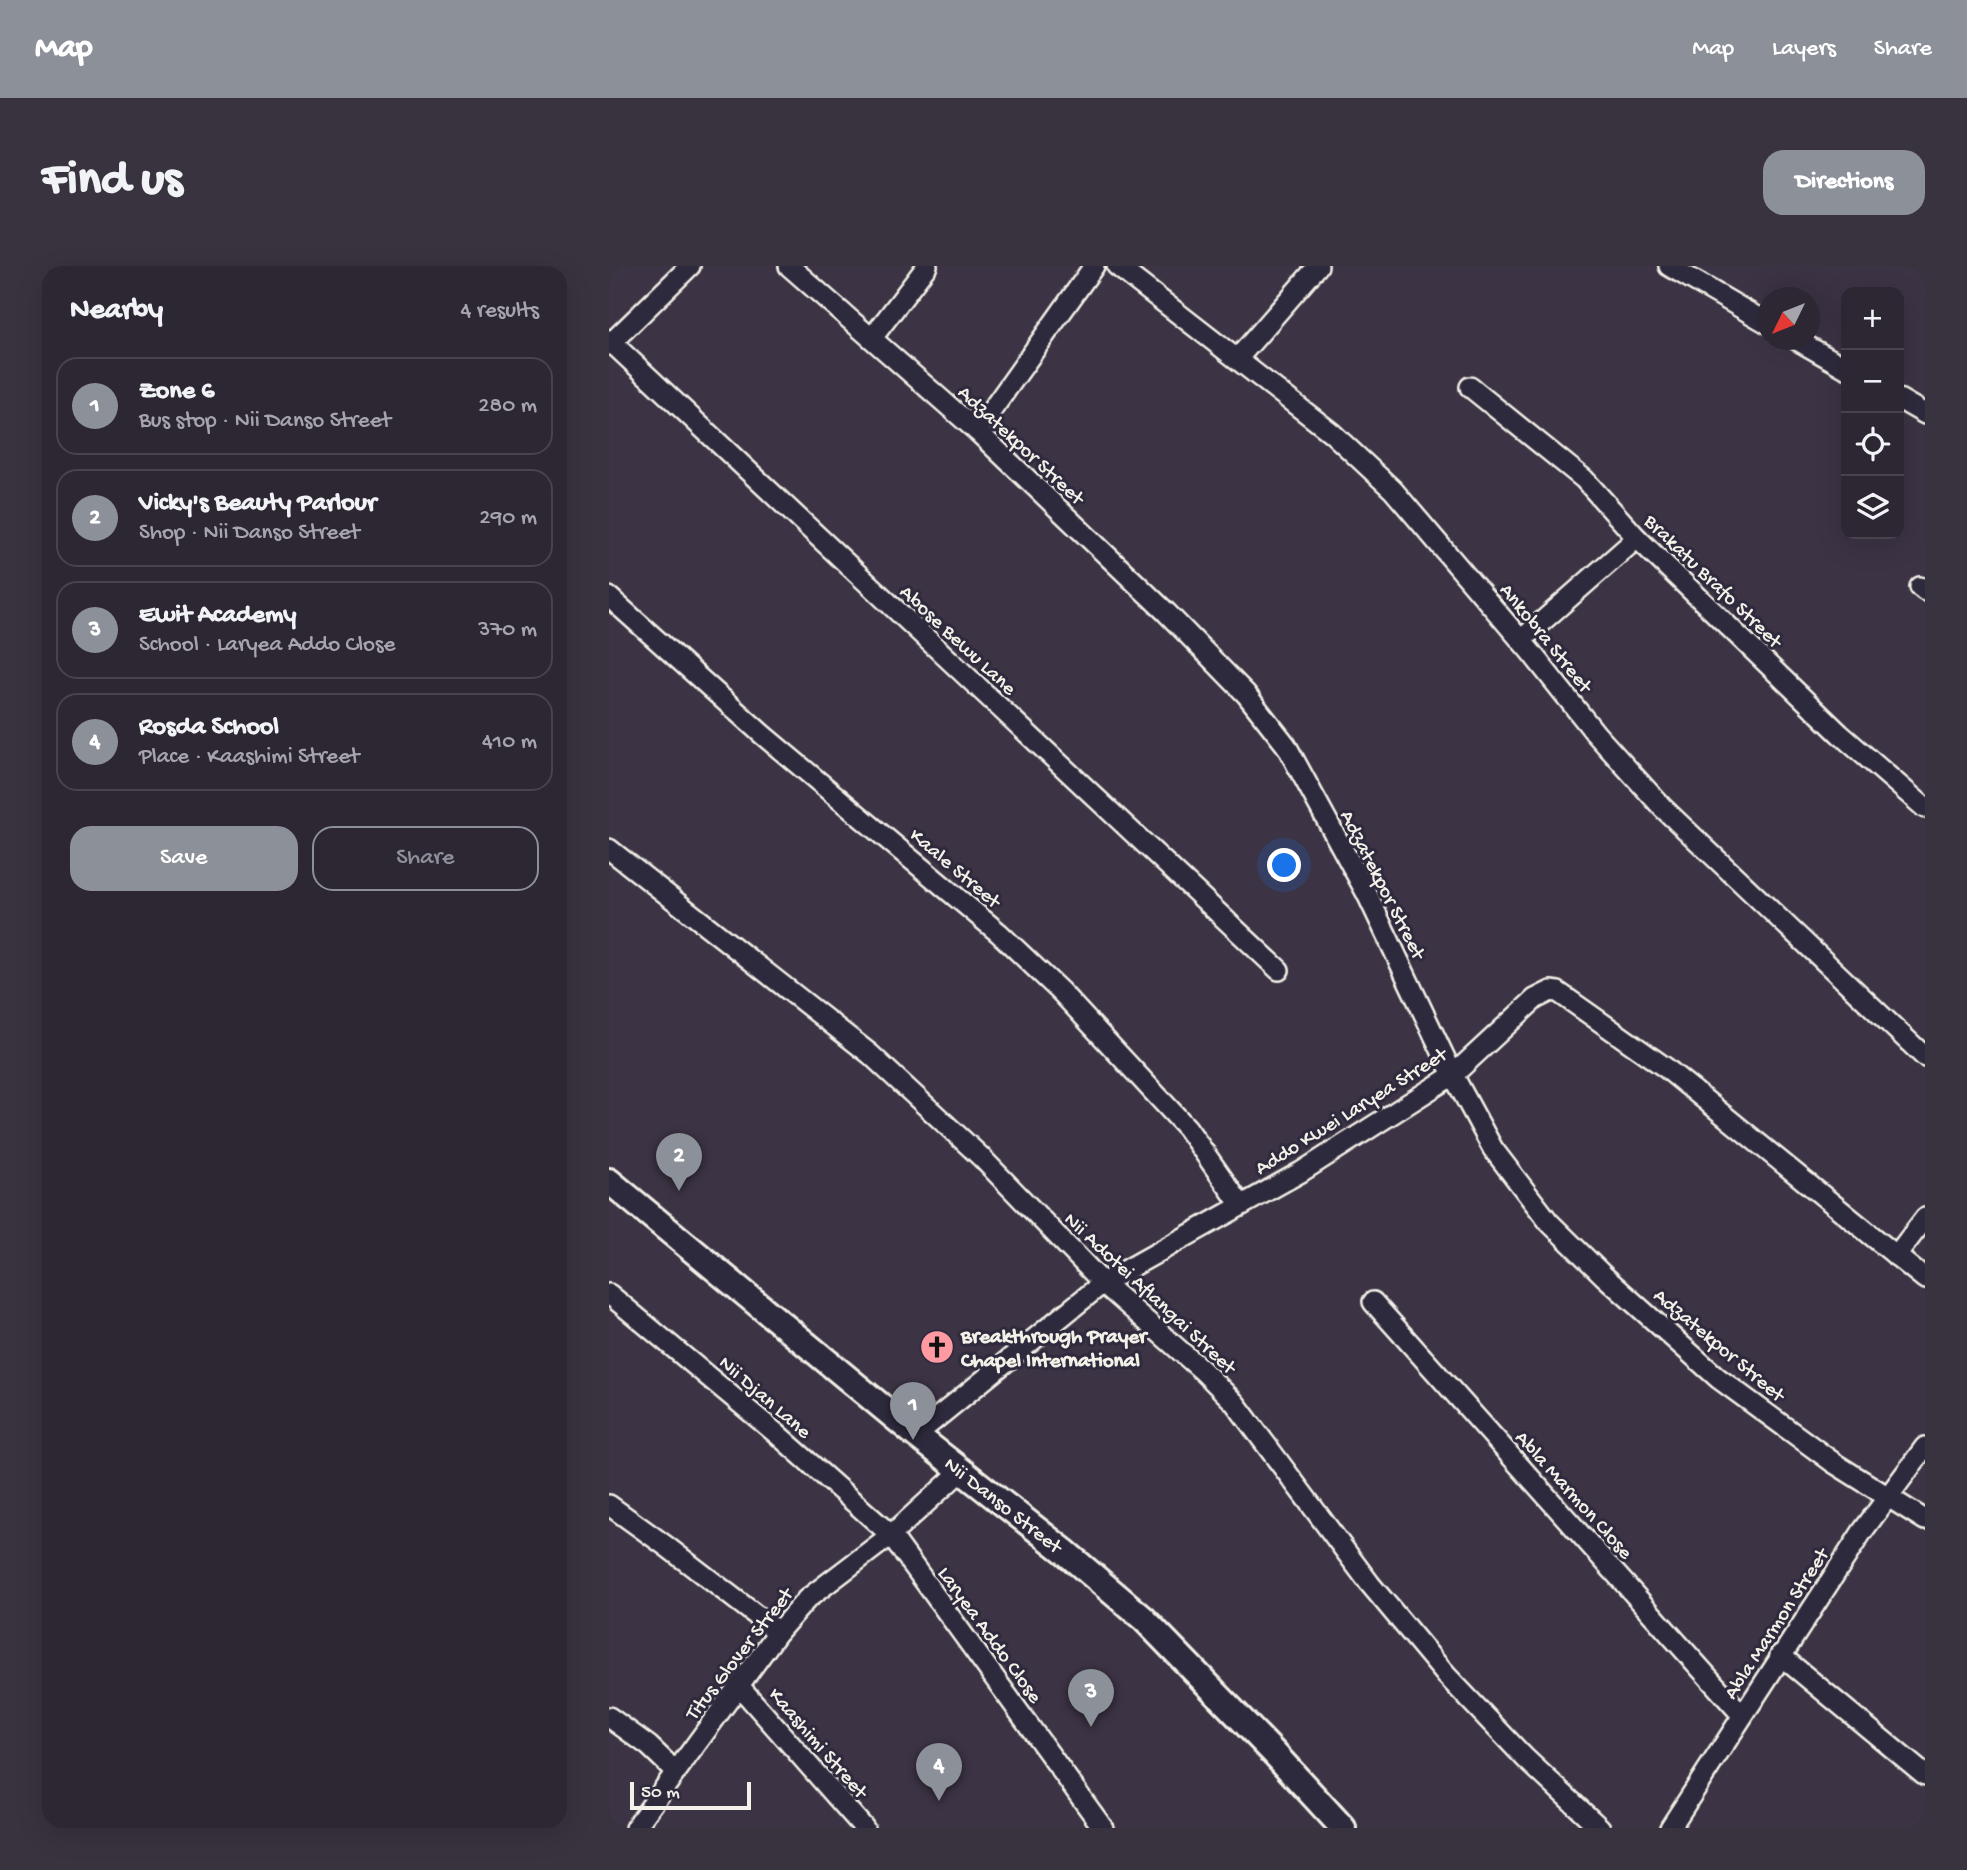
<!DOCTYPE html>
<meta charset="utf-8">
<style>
:root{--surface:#2d2633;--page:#39323f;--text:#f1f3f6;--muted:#a7a5ac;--line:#48434e;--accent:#8c9099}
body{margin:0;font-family:"Gochi Hand",sans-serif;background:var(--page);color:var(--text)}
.controls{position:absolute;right:21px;top:21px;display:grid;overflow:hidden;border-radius:14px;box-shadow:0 7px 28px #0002}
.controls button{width:63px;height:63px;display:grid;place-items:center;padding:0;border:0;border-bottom:2px solid var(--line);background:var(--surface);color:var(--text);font:35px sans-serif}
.compass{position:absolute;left:1148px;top:21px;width:63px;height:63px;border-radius:50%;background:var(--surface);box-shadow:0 7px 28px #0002;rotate:227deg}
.scale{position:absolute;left:21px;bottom:18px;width:121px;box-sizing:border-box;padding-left:7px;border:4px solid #f4f1e8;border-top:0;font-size:19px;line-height:24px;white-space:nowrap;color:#f4f1e8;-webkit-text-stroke:5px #2f2a3d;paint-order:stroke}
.you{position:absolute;left:676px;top:600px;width:24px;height:24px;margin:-18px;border:5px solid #fff;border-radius:50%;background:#1a73e8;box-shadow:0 0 0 10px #1a73e833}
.badge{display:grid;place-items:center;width:46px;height:46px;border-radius:50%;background:var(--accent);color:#fff;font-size:23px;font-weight:700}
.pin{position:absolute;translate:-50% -58px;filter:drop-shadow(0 2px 4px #0008)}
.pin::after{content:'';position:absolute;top:37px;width:24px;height:21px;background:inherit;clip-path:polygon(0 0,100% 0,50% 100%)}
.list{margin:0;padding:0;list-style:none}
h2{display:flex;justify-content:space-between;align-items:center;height:91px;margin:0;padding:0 28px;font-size:30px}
h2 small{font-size:23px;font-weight:400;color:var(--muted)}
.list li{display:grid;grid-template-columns:46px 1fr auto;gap:21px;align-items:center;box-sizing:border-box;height:98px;margin:0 14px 14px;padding:0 14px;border:2px solid var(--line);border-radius:21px}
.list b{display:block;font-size:26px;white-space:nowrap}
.list p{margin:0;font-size:23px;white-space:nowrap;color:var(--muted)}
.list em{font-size:23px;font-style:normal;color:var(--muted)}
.actions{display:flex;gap:14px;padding:21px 28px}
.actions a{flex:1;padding:16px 0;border:2px solid var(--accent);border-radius:21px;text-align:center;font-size:24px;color:var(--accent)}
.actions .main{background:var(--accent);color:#fff}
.icon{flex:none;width:38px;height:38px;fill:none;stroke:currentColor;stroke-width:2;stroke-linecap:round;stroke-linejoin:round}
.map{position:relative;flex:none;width:1316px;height:1562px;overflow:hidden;border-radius:21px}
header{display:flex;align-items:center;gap:42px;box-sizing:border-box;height:98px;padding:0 35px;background:var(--accent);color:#fff}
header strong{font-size:33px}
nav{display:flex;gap:38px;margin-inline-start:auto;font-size:24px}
.intro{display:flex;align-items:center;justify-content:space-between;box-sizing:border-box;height:168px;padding:0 42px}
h1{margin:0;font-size:49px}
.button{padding:18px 32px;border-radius:21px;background:var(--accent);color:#fff;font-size:24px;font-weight:700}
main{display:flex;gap:42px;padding:0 42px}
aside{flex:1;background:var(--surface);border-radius:21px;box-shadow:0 7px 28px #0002}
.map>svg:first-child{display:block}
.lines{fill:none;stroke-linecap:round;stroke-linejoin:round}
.minor-casing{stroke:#f4f1e8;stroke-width:24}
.tertiary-casing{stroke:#f4f1e8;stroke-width:30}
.minor{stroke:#2f2a3d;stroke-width:19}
.tertiary{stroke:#2f2a3d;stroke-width:24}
.labels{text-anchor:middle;stroke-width:6;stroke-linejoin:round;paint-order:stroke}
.street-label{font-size:21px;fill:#f4f1e8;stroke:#2f2a3d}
.poi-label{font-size:21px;font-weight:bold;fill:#f4f1e8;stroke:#2f2a3d;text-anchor:start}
</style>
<header>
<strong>Map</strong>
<nav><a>Map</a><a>Layers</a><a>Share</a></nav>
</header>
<div class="intro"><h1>Find us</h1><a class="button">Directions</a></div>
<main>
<aside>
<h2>Nearby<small>4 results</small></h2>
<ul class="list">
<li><span class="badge">1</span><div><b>Zone 6</b><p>Bus stop · Nii Danso Street</p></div><em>280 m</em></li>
<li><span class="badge">2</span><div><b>Vicky's Beauty Parlour</b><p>Shop · Nii Danso Street</p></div><em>290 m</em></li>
<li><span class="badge">3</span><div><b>Ewit Academy</b><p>School · Laryea Addo Close</p></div><em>370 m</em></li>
<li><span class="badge">4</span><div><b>Rosda School</b><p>Place · Kaashimi Street</p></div><em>410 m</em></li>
</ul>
<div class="actions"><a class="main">Save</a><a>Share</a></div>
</aside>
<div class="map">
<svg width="1316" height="1562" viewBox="0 0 1316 1562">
<rect width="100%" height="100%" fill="#3c3344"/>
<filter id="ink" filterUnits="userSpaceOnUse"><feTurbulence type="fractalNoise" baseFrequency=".0143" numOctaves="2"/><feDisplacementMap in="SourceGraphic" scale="14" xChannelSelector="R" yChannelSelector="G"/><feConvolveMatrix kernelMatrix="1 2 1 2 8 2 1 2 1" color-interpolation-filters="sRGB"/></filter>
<g filter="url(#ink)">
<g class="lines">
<g class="minor-casing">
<g id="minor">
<polyline points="180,0 368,165 557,346 637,428 677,479 758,628 844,809 884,883 940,956 995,1010 1109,1112 1225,1197 1316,1254"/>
<polyline points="508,0 723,167 784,224 921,385 987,468 1054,542 1316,791"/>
<polyline points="1060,0 1158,57"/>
<polyline points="263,72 318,0"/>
<polyline points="0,74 670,704"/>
<polyline points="1188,74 1237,102"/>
<polyline points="0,79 81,0"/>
<polyline points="629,92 709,0"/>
<polyline points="861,121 975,213 1028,272 1231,468 1316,542"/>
<polyline points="1290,133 1316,148"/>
<polyline points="368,165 485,0"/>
<polyline points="1311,321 1316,325"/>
<polyline points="0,331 154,469 390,667 452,726 578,862 632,939"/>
<polyline points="912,374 1028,272"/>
<polyline points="0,583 261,788 372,891 494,1017 594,1105 626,1137 761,1318 837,1409 916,1492 991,1562"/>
<polyline points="1287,990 1316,952"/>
<polyline points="0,1028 168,1168 282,1269 494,1562"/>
<polyline points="764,1036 1133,1449"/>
<polyline points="307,1169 494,1017 692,906 844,809 926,733 942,725 949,726 1057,802 1316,1013"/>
<polyline points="0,1239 57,1280 169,1366"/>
<polyline points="1171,1389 1316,1509"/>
<polyline points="131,1421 255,1562"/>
<polyline points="0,1451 40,1480 66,1505"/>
<polyline points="26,1562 169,1366 198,1333 282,1269 352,1205"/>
<polyline points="1061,1562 1253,1266 1316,1181"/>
</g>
</g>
<g class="tertiary-casing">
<polyline id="tertiary" points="0,915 307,1169 455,1285 535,1353 665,1487 734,1562"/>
</g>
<use href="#minor" class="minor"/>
<use href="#tertiary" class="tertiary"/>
</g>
</g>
<defs>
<g id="church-disc" transform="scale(1.75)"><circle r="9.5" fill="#ff9aa2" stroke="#2f2a3d"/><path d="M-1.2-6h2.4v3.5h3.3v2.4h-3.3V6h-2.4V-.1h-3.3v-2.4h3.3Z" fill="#111"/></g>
</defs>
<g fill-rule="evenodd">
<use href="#church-disc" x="328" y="1081"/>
</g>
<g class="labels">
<g class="street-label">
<text transform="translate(413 178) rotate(43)" y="7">Adzatekpor Street</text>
<text transform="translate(1105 314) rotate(44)" y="7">Brakatu Brafo Street</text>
<text transform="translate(938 371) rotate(51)" y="7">Ankobra Street</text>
<text transform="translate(350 373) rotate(43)" y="7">Abose Bewu Lane</text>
<text transform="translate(347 601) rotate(40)" y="7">Kaale Street</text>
<text transform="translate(775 618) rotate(63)" y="7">Adzatekpor Street</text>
<text transform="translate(741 844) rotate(-32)" y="7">Addo Kwei Laryea Street</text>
<text transform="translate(542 1026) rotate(43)" y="7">Nii Adotei Aflangai Street</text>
<text transform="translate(1111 1078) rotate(40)" y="7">Adzatekpor Street</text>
<text transform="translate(157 1130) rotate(41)" y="7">Nii Djan Lane</text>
<text transform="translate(966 1228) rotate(48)" y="7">Abla Marmon Close</text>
<text transform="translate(395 1238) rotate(38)" y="7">Nii Danso Street</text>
<text transform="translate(1166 1357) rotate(-57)" y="7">Abla Marmon Street</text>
<text transform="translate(382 1368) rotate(54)" y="7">Laryea Addo Close</text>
<text transform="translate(129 1387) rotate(-52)" y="7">Titus Glover Street</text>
<text transform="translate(210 1476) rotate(49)" y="7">Kaashimi Street</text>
</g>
<g class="poi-label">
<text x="352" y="1076">Breakthrough Prayer<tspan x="352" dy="24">Chapel International</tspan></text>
</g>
</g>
</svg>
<div class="controls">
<button>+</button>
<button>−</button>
<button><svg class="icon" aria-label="locate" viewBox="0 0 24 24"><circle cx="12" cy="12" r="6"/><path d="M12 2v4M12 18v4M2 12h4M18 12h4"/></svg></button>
<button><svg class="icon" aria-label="layers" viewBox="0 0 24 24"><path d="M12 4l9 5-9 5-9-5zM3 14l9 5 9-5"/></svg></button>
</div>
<svg class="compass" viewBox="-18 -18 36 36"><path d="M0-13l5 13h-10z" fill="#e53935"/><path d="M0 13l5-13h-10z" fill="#a7a5ac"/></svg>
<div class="scale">50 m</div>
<div class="you"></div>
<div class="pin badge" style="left:304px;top:1174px">1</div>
<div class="pin badge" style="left:70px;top:925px">2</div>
<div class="pin badge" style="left:482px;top:1461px">3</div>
<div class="pin badge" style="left:330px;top:1535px">4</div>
</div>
</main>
